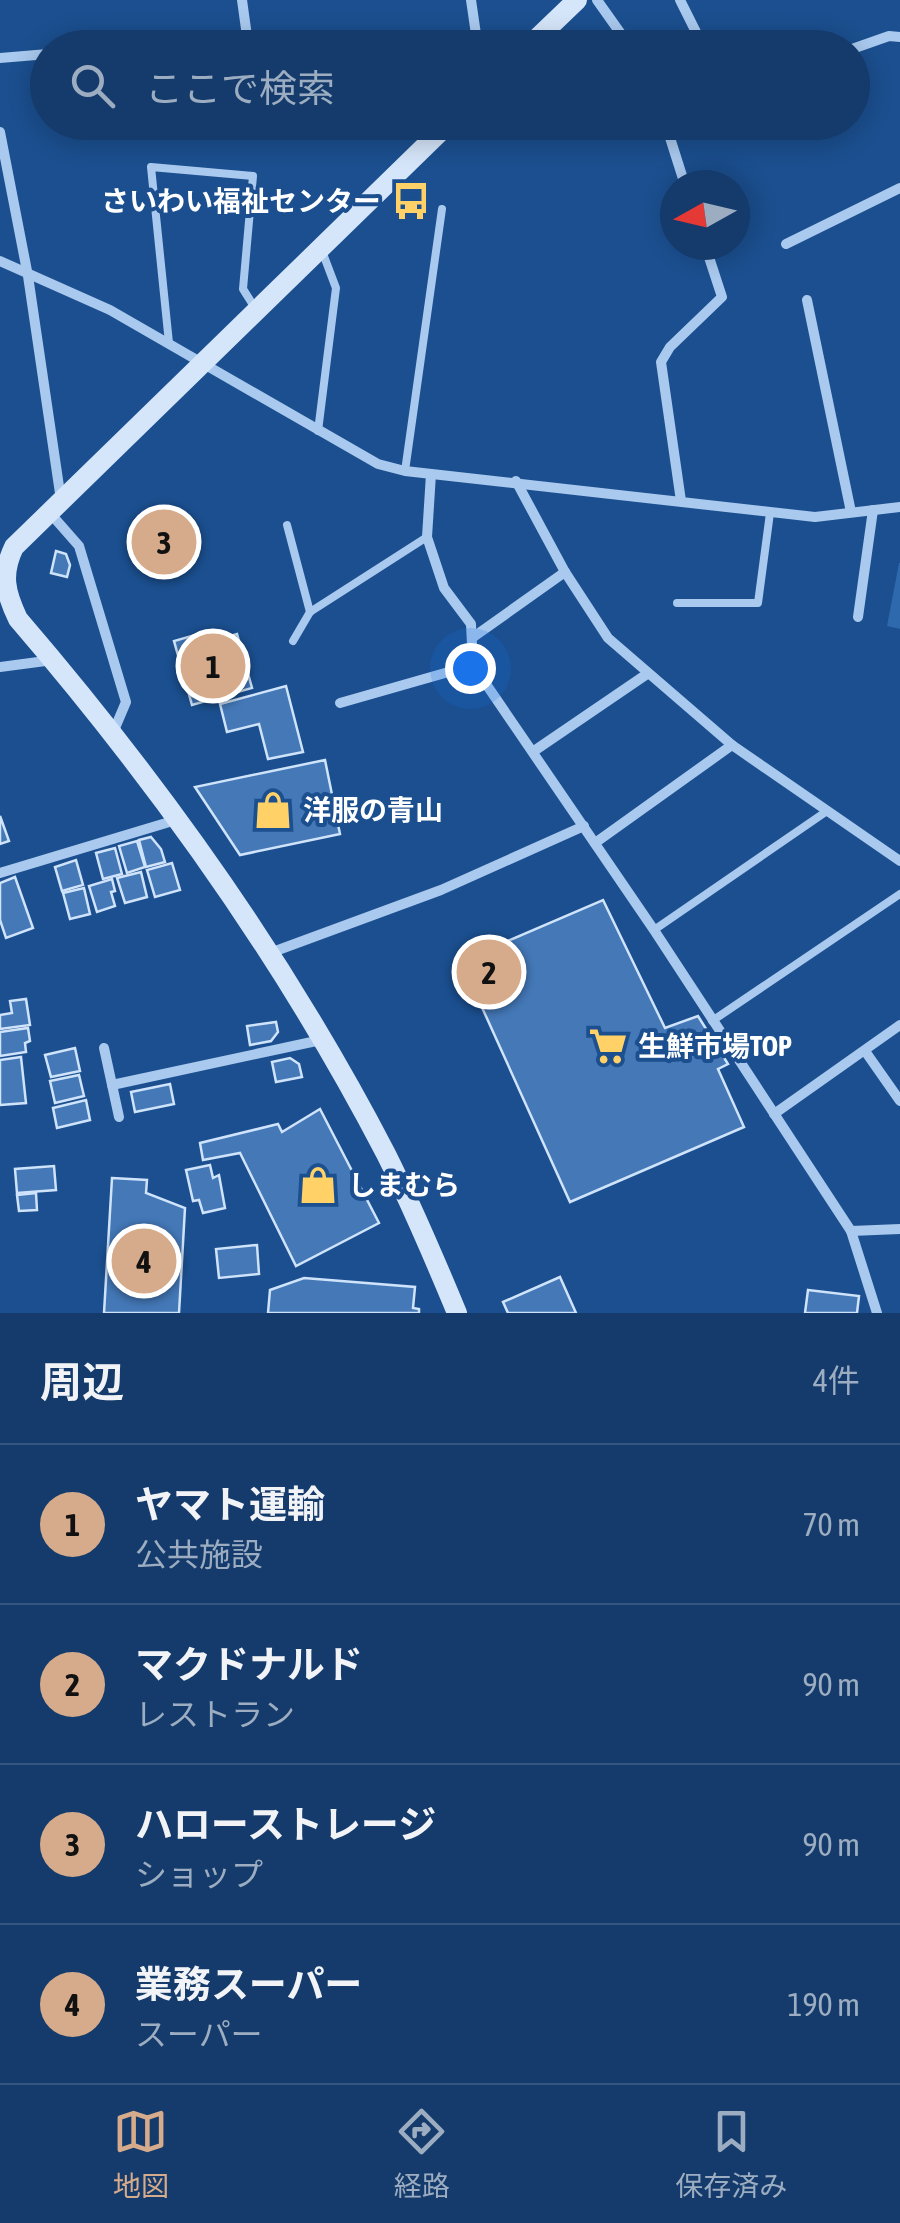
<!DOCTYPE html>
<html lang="ja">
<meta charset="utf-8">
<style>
:root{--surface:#143b6b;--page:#1d4271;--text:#f1f3f6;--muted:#9dadc1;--line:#33557e;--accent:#d6ab8b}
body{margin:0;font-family:"Asap Condensed","Noto Sans JP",sans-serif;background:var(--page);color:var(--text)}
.compass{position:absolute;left:660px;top:170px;width:90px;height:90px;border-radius:50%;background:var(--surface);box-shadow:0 5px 25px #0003;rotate:262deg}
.you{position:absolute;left:470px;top:668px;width:35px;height:35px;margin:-25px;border:8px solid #fff;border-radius:50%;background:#1a73e8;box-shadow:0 0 0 15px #1a73e833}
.badge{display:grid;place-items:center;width:65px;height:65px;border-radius:50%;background:var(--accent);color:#111;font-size:32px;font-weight:700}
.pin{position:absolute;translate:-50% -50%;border:5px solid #fff;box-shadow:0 2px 10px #0006}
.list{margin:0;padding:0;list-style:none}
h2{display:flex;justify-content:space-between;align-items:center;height:130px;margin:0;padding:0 40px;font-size:42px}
h2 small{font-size:32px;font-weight:400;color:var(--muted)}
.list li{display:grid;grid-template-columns:65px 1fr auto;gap:30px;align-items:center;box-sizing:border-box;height:160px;padding:0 40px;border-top:2px solid var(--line)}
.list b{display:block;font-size:38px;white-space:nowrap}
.list p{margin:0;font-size:32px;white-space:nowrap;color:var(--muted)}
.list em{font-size:32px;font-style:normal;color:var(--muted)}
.icon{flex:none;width:55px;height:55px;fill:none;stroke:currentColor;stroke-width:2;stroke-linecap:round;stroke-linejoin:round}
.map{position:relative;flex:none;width:900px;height:1313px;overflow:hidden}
.search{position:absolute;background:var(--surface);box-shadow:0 5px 25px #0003;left:30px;right:30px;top:30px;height:110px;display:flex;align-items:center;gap:25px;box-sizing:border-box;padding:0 35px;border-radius:55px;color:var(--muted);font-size:38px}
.sheet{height:770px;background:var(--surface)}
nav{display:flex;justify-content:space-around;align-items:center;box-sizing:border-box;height:140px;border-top:2px solid var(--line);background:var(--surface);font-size:28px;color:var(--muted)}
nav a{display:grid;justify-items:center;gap:5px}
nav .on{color:var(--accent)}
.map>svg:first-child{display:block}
.green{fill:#2e69ad}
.building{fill:#4478b7;stroke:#cfe3fa;stroke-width:2.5}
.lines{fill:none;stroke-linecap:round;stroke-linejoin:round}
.lane{stroke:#a9c9ee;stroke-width:8}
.street{stroke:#a9c9ee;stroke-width:10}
.secondary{stroke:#d6e6fa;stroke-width:20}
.labels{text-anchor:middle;stroke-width:8;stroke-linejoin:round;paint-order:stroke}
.poi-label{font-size:28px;font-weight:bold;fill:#fff;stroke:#1b4f8f;text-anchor:start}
</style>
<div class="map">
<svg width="900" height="1313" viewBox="0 0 900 1313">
<rect width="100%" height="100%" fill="#1b4f8f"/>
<polygon class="green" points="899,563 900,563 900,629 887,626"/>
<g class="building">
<polygon points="56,551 66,554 70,565 67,577 51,573"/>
<polygon points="202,633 205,643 237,634 252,688 192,705 174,641"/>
<polygon points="286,686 303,752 268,759 259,724 227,732 220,704"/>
<polygon points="325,760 340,834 240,855 195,787"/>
<polygon points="0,816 9,841 0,844"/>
<polygon points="151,837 161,849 165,862 146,867 139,840"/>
<polygon points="137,841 145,867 127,873 119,846"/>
<polygon points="115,848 122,874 103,879 96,853"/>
<polygon points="76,860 83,885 62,891 55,867"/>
<polygon points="172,863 180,890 155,897 147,870"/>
<polygon points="141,872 147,897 125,903 117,878"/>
<polygon points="15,877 33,928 6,938 0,920 0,883"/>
<polygon points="112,879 115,891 111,892 115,906 97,912 89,886"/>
<polygon points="84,888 90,914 70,919 63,893"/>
<polygon points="603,900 665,1028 698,1016 728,1064 718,1069 744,1127 570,1202 461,961"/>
<polygon points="26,999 30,1025 0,1029 0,1015 12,1013 10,1001"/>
<polygon points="276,1022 278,1032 271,1041 250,1045 247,1026"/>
<polygon points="28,1028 30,1041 25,1043 26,1052 0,1056 0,1032"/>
<polygon points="75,1048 80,1071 51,1077 45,1055"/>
<polygon points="21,1057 26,1103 0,1105 0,1060"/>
<polygon points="290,1058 299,1064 302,1077 276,1082 272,1062"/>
<polygon points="79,1075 84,1096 55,1103 50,1081"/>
<polygon points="170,1084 174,1104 135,1112 131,1092"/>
<polygon points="86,1100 90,1120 57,1128 53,1108"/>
<polygon points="320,1109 379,1223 296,1266 240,1153 203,1160 200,1143 278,1124 282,1132"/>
<polygon points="210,1165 213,1178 219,1175 225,1208 203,1213 199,1200 193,1201 186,1170"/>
<polygon points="54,1166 56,1190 17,1193 15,1169"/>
<polygon points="112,1178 147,1180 146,1193 185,1208 179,1313 104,1313"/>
<polygon points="36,1193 37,1210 19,1211 17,1195"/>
<polygon points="257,1245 259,1274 219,1278 216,1249"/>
<polygon points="560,1277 576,1313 508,1313 503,1302"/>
<polygon points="304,1278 415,1287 413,1308 419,1309 419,1313 268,1313 270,1290"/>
<polygon points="808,1290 859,1296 857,1313 805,1313"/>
</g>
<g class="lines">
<g class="lane">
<polyline points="169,343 151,167 253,176 243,289 255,308"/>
<polyline points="318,431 336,288 322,251"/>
<polyline points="405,471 442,209"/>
<polyline points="287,525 310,612"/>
<polyline points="677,603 758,603 770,513"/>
<polyline points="293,641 310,612 427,537"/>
<polyline points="654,930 827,811"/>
<polyline points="712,1021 900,894"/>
</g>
<g class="street">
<polyline points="471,0 478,48"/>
<polyline points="597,0 631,48"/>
<polyline points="680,0 704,48"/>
<polyline points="121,48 247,36 242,0"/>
<polyline points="852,49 889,36 900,37"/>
<polyline points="0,58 48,54"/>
<polyline points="665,122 685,185"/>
<polyline points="0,132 28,276 61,500"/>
<polyline points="786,244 900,188"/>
<polyline points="0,261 110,310 378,464 405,471 815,517 900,507"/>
<polyline points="807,300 851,512"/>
<polyline points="431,474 427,537 444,588 471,624 473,665 654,930 851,1231 877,1313"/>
<polyline points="516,481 565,572 608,638 732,745 900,861"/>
<polyline points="681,501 661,362 670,347 722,297 705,245"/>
<polyline points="50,513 79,546 126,702 112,735"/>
<polyline points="858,617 873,510"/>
<polyline points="472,638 565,572"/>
<polyline points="0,667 53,660"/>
<polyline points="340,703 473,665"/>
<polyline points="534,751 647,674"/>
<polyline points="595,843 732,745"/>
<polyline points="0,873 176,820"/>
<polyline points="270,953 441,890 584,826"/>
<polyline points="104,1048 119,1117"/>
<polyline points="865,1051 900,1101"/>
<polyline points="112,1085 321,1040"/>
<polyline points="774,1114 900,1025"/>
<polyline points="851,1231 900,1229"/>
</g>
<g class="secondary">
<polyline points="527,48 577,0"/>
<path d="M 450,122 L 14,547 C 1,574 5,592 18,619 C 158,782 287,963 386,1154 C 412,1206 435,1260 457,1313"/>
</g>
</g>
<defs>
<g id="bus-bare" transform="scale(3)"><path d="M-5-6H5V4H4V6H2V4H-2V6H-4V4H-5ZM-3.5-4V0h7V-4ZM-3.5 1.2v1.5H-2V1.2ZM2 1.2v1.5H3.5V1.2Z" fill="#ffd166" stroke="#1b4f8f" stroke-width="2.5" paint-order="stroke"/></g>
<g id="shop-bare" transform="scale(3)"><path d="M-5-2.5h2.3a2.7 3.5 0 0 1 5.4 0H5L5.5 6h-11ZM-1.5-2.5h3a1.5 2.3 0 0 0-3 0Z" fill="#ffd166" stroke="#1b4f8f" stroke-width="2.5" paint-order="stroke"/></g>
<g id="supermarket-bare" transform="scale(3)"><path d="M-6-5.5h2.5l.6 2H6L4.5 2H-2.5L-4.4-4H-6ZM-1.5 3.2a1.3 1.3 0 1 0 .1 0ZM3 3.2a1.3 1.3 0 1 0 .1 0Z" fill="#ffd166" stroke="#1b4f8f" stroke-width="2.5" paint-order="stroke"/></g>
</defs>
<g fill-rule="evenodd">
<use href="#bus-bare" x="411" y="201"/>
<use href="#shop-bare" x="273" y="810"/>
<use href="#supermarket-bare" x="608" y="1046"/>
<use href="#shop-bare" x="318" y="1185"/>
</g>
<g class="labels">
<g class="poi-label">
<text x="381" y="211" text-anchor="end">さいわい福祉センター</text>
<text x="303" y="820">洋服の青山</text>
<text x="638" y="1056">生鮮市場TOP</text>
<text x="348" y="1195">しまむら</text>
</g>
</g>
</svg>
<svg class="compass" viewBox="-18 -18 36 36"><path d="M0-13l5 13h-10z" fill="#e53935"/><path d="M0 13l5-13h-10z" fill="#9dadc1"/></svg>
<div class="you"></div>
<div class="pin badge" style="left:213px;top:666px">1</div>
<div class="pin badge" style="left:489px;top:972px">2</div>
<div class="pin badge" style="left:164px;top:542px">3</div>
<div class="pin badge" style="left:144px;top:1261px">4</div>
<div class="search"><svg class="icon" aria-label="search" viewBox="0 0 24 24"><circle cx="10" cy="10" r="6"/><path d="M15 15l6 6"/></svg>ここで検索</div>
</div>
<section class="sheet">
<h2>周辺<small>4件</small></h2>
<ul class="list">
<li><span class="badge">1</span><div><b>ヤマト運輸</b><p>公共施設</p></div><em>70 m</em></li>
<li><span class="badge">2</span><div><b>マクドナルド</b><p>レストラン</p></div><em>90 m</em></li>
<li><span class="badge">3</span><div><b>ハローストレージ</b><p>ショップ</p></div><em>90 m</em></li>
<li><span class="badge">4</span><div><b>業務スーパー</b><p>スーパー</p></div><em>190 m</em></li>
</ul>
</section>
<nav>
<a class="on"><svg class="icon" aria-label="map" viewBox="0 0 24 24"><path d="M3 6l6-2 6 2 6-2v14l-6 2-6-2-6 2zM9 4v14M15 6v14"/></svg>地図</a>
<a><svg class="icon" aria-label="directions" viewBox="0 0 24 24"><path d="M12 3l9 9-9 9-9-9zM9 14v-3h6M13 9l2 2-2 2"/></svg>経路</a>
<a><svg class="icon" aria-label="saved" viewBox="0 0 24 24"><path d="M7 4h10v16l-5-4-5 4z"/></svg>保存済み</a>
</nav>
